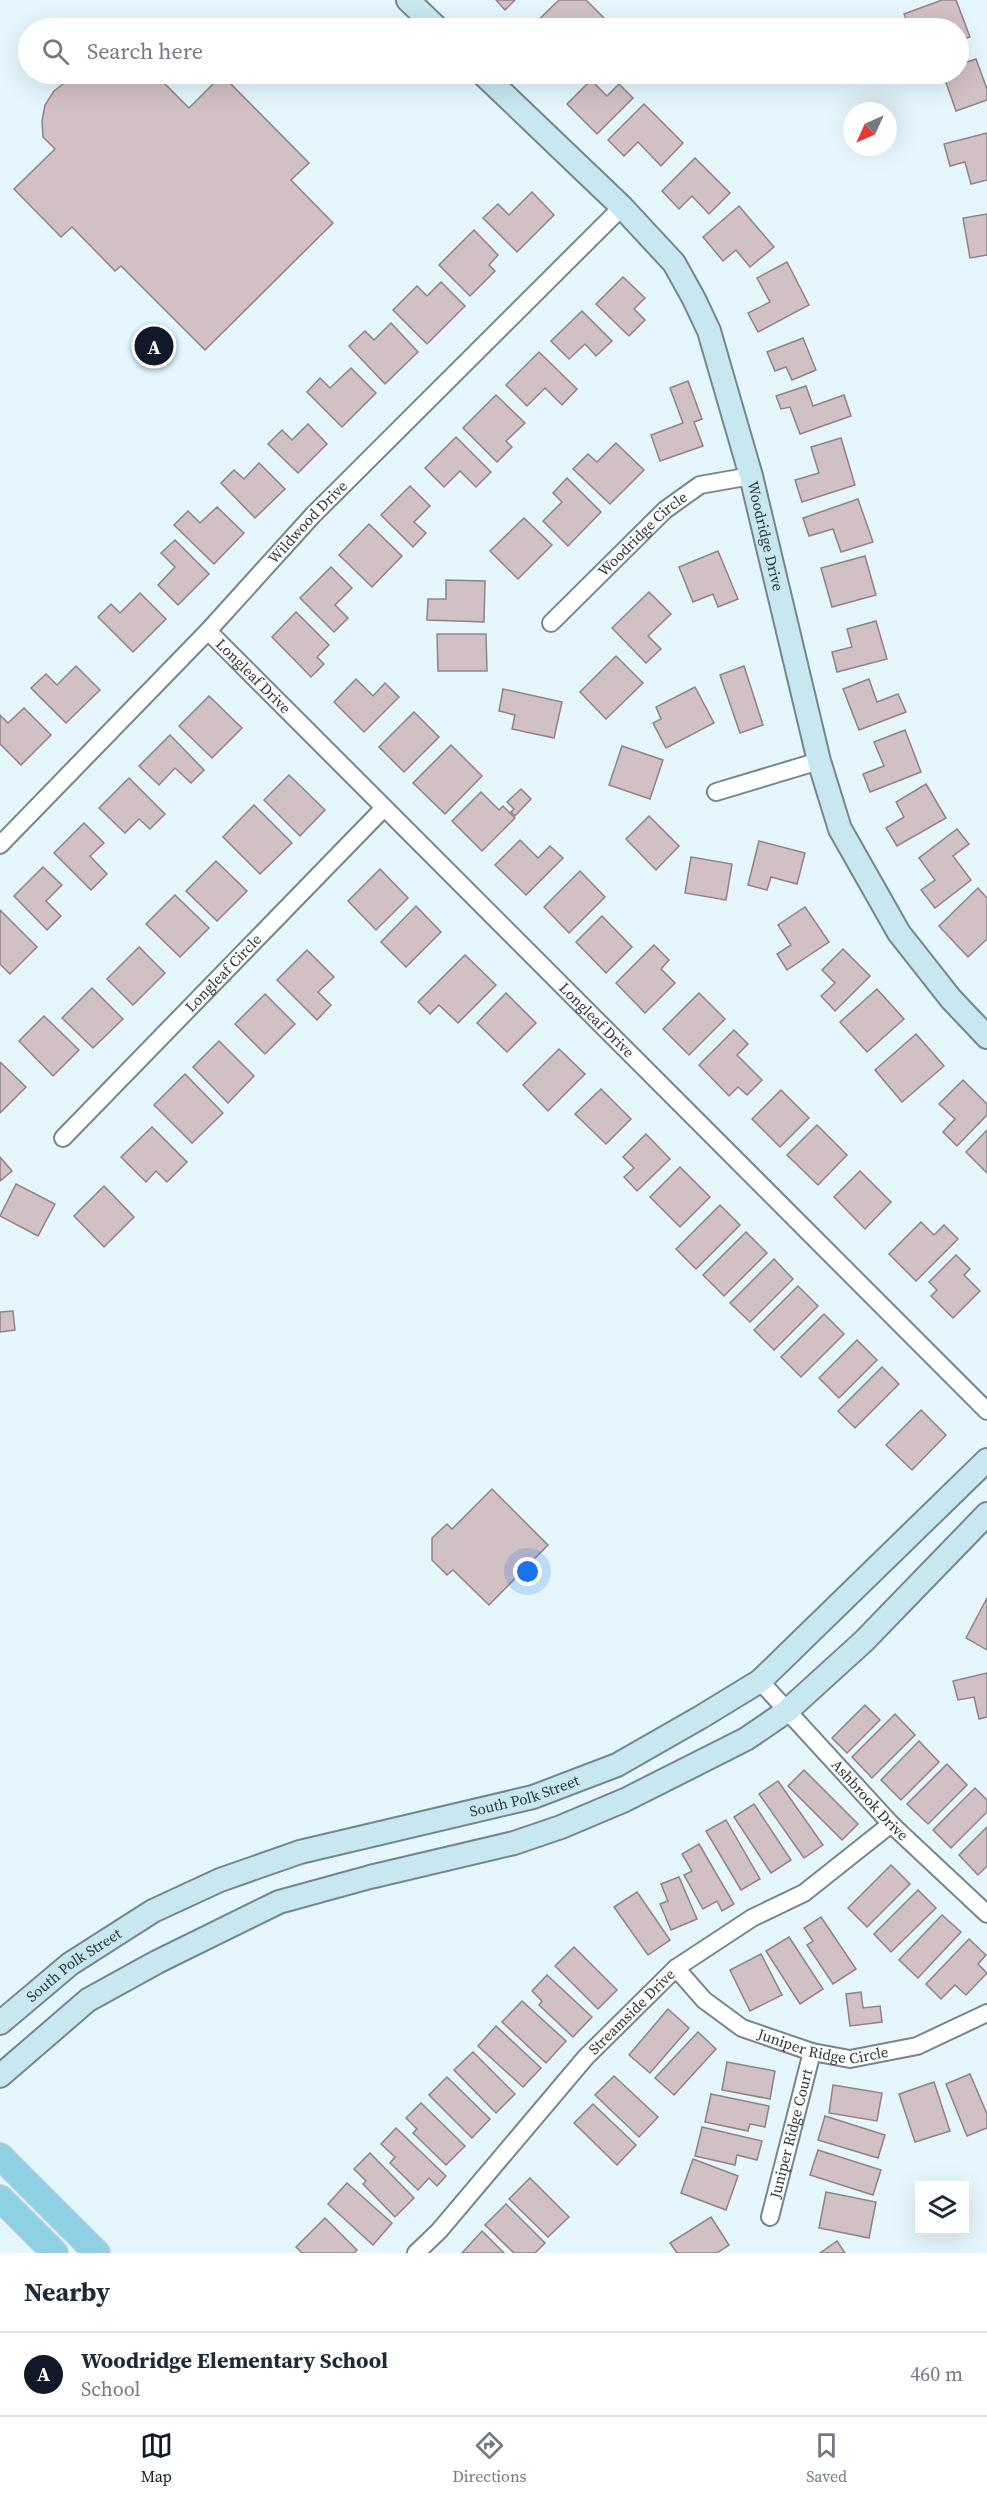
<!DOCTYPE html>
<style>
:root{--surface:#fff;--page:#f2f2f3;--text:#1f2937;--muted:#747a83;--line:#e0e1e3;--accent:#111827}
body{margin:0;font-family:"Source Serif 4",serif;background:var(--page);color:var(--text)}
.controls{position:absolute;right:18px;bottom:18px;display:grid;overflow:hidden;border-radius:0px;box-shadow:0 6px 24px #0002}
.controls button{width:54px;height:54px;display:grid;place-items:center;padding:0;border:0;border-bottom:2px solid var(--line);background:var(--surface);color:var(--text);font:30px sans-serif}
.compass{position:absolute;left:843px;top:102px;width:54px;height:54px;border-radius:50%;background:var(--surface);box-shadow:0 6px 24px #0002;rotate:225deg}
.you{position:absolute;left:528px;top:1572px;width:21px;height:21px;margin:-15px;border:4px solid #fff;border-radius:50%;background:#1a73e8;box-shadow:0 0 0 9px #1a73e833}
.badge{display:grid;place-items:center;width:39px;height:39px;border-radius:50%;background:var(--accent);color:#fff;font-size:20px;font-weight:700}
.pin{position:absolute;translate:-50% -50%;border:3px solid #fff;box-shadow:0 2px 6px #0006}
.list{margin:0;padding:0;list-style:none}
h2{display:flex;justify-content:space-between;align-items:center;height:78px;margin:0;padding:0 24px;font-size:26px}
h2 small{font-size:20px;font-weight:400;color:var(--muted)}
.list li{display:grid;grid-template-columns:39px 1fr auto;gap:18px;align-items:center;box-sizing:border-box;height:84px;padding:0 24px;border-top:2px solid var(--line)}
.list b{display:block;font-size:22px;white-space:nowrap}
.list p{margin:0;font-size:20px;white-space:nowrap;color:var(--muted)}
.list em{font-size:20px;font-style:normal;color:var(--muted)}
.icon{flex:none;width:33px;height:33px;fill:none;stroke:currentColor;stroke-width:2;stroke-linecap:round;stroke-linejoin:round}
.map{position:relative;flex:none;width:987px;height:2253px;overflow:hidden}
.search{position:absolute;background:var(--surface);box-shadow:0 6px 24px #0002;left:18px;right:18px;top:18px;height:66px;display:flex;align-items:center;gap:15px;box-sizing:border-box;padding:0 21px;border-radius:33px;color:var(--muted);font-size:22px}
.sheet{height:162px;background:var(--surface)}
nav{display:flex;justify-content:space-around;align-items:center;box-sizing:border-box;height:84px;border-top:2px solid var(--line);background:var(--surface);font-size:16px;color:var(--muted)}
nav a{display:grid;justify-items:center;gap:3px}
nav .on{color:var(--accent)}
.map>svg:first-child{display:block}
.building{fill:#d1c0c4;stroke:#928286;stroke-width:1.5}
.lines{fill:none;stroke-linecap:round;stroke-linejoin:round}
.street-casing{stroke:#76868c;stroke-width:20}
.secondary-casing{stroke:#76868c;stroke-width:26}
.primary-casing{stroke:#d1d3d3;stroke-width:28}
.street{stroke:#fff;stroke-width:16}
.secondary{stroke:#c7e8f1;stroke-width:22}
.primary{stroke:#8fd0e3;stroke-width:26}
.labels{text-anchor:middle;stroke-width:4.5;stroke-linejoin:round;paint-order:stroke}
.street-label{font-size:15px;fill:#2f3638;stroke:#fff}
</style>
<div class="map">
<svg width="987" height="2253" viewBox="0 0 987 2253">
<rect width="100%" height="100%" fill="#e5f7fd"/>
<g class="building">
<polygon points="496,0 515,0 505,10"/>
<polygon points="559,0 586,0 613,27 530,28"/>
<polygon points="942,0 956,0 970,37 958,41 958,28 910,28 904,14"/>
<polygon points="976,59 987,89 987,100 956,111 943,74 958,74 958,65"/>
<polygon points="60,74 133,74 133,76 163,82 189,108 222,75 309,163 291,180 333,223 205,350 121,266 115,271 72,227 61,237 14,189 55,149 43,137 42,121 45,105 54,91 67,81"/>
<polygon points="591,80 607,96 619,84 633,98 597,134 567,104"/>
<polygon points="644,104 683,143 661,166 638,142 624,156 608,140"/>
<polygon points="987,133 987,180 971,184 965,162 950,166 944,144"/>
<polygon points="695,158 730,193 709,214 692,196 679,209 662,191"/>
<polygon points="532,192 554,215 517,252 483,218 498,204 509,215"/>
<polygon points="739,206 774,247 750,267 736,250 723,261 703,237"/>
<polygon points="987,214 987,255 970,258 963,218"/>
<polygon points="474,230 498,255 489,265 495,271 470,296 439,265"/>
<polygon points="787,262 809,305 758,332 748,313 770,302 757,278"/>
<polygon points="623,277 645,298 634,309 645,320 629,336 596,304"/>
<polygon points="441,282 465,306 427,344 393,310 417,286 427,296"/>
<polygon points="582,311 612,341 596,356 585,344 569,359 551,341"/>
<polygon points="391,323 418,352 385,384 349,346 365,331 374,340"/>
<polygon points="803,338 816,370 792,380 786,367 775,371 767,352"/>
<polygon points="539,352 577,389 562,405 545,388 527,406 506,385"/>
<polygon points="351,368 376,393 342,427 307,392 320,378 330,388"/>
<polygon points="688,381 702,419 694,422 703,446 660,461 651,435 683,423 670,388"/>
<polygon points="806,386 813,406 844,395 851,416 800,434 790,407 781,409 776,396"/>
<polygon points="496,395 525,423 506,441 512,447 497,462 463,428"/>
<polygon points="308,424 327,444 298,473 268,444 282,430 292,440"/>
<polygon points="456,437 491,472 476,487 460,471 444,487 425,468"/>
<polygon points="841,438 855,485 802,502 795,480 819,473 811,447"/>
<polygon points="616,443 644,470 610,504 573,469 588,454 597,462"/>
<polygon points="259,463 285,489 255,518 221,483 234,470 244,479"/>
<polygon points="567,478 601,512 568,546 543,521 562,502 553,493"/>
<polygon points="410,486 430,506 414,522 426,533 413,547 381,515"/>
<polygon points="858,499 873,542 841,552 833,529 809,536 803,518"/>
<polygon points="217,507 244,533 214,564 174,525 188,511 200,523"/>
<polygon points="524,518 552,545 518,579 490,551"/>
<polygon points="369,524 402,556 372,587 339,555"/>
<polygon points="175,540 209,574 178,605 158,585 175,567 161,553"/>
<polygon points="718,551 738,599 718,607 713,594 693,602 679,567"/>
<polygon points="865,556 876,595 832,607 821,568"/>
<polygon points="331,567 352,588 335,605 348,618 334,632 300,598"/>
<polygon points="446,580 485,581 484,622 427,620 428,599 446,599"/>
<polygon points="649,592 671,614 648,636 661,649 646,663 612,628"/>
<polygon points="140,593 166,619 133,652 98,617 111,604 120,613"/>
<polygon points="296,612 329,645 317,657 324,664 311,677 272,637"/>
<polygon points="876,621 887,659 837,672 832,652 852,647 847,629"/>
<polygon points="437,634 486,634 487,671 438,671"/>
<polygon points="616,656 643,683 606,719 580,692"/>
<polygon points="76,666 100,690 66,723 31,688 46,674 57,685"/>
<polygon points="744,666 763,725 740,733 720,675"/>
<polygon points="356,679 373,696 385,683 399,697 364,732 334,702"/>
<polygon points="869,679 877,702 898,694 906,712 859,730 843,689"/>
<polygon points="695,687 714,723 666,748 653,723 661,719 656,707"/>
<polygon points="503,689 562,702 554,738 512,729 515,715 499,711"/>
<polygon points="209,696 242,728 212,758 179,726"/>
<polygon points="24,708 51,735 21,765 0,744 0,715 8,723"/>
<polygon points="414,712 439,737 404,772 379,747"/>
<polygon points="905,730 921,772 870,792 863,774 884,766 874,742"/>
<polygon points="170,735 204,770 191,783 175,768 159,785 139,766"/>
<polygon points="451,745 482,776 445,814 413,783"/>
<polygon points="622,746 663,760 650,799 609,785"/>
<polygon points="289,775 325,810 300,836 264,800"/>
<polygon points="129,778 165,814 150,829 139,819 125,833 99,808"/>
<polygon points="926,784 946,818 897,846 886,828 904,817 896,802"/>
<polygon points="521,789 531,799 515,816 511,812 514,809 507,802"/>
<polygon points="481,792 499,810 503,806 515,818 482,851 452,821"/>
<polygon points="254,805 292,843 260,874 223,837"/>
<polygon points="649,816 679,846 656,870 626,839"/>
<polygon points="84,823 104,843 90,856 107,874 91,890 54,853"/>
<polygon points="957,829 969,844 953,856 971,880 935,908 921,890 935,880 919,858"/>
<polygon points="520,840 538,858 550,846 563,858 526,895 495,865"/>
<polygon points="759,841 805,853 797,884 771,877 767,890 748,885"/>
<polygon points="691,857 732,864 726,900 685,893"/>
<polygon points="216,861 247,891 217,921 186,891"/>
<polygon points="43,867 62,885 46,901 61,916 47,930 14,896"/>
<polygon points="380,869 408,898 376,930 348,901"/>
<polygon points="580,871 605,897 569,933 544,907"/>
<polygon points="978,888 987,898 987,939 968,957 939,926"/>
<polygon points="175,895 209,928 180,957 146,924"/>
<polygon points="416,906 441,932 406,967 381,942"/>
<polygon points="805,907 829,942 787,970 777,954 791,945 778,925"/>
<polygon points="0,910 37,947 10,974 0,964"/>
<polygon points="602,916 632,947 606,973 576,942"/>
<polygon points="654,945 669,960 661,969 675,983 645,1013 616,983"/>
<polygon points="139,947 165,973 133,1005 107,979"/>
<polygon points="843,949 870,976 835,1011 821,996 835,983 822,970"/>
<polygon points="307,950 334,977 318,992 331,1005 317,1020 277,980"/>
<polygon points="465,955 496,985 458,1023 439,1005 430,1014 418,1002"/>
<polygon points="92,988 123,1019 93,1048 62,1018"/>
<polygon points="877,989 904,1019 867,1052 840,1022"/>
<polygon points="506,993 536,1023 507,1052 477,1023"/>
<polygon points="699,993 725,1019 689,1055 663,1029"/>
<polygon points="265,994 295,1024 265,1054 235,1024"/>
<polygon points="44,1016 79,1050 53,1076 19,1041"/>
<polygon points="734,1030 748,1044 737,1055 762,1080 747,1095 738,1087 729,1096 699,1065"/>
<polygon points="916,1034 944,1066 902,1102 875,1070"/>
<polygon points="219,1041 254,1076 228,1103 193,1067"/>
<polygon points="559,1049 585,1074 548,1111 523,1085"/>
<polygon points="0,1062 26,1087 0,1113"/>
<polygon points="185,1074 223,1113 192,1143 154,1105"/>
<polygon points="963,1080 987,1104 987,1115 957,1146 943,1132 955,1119 939,1104"/>
<polygon points="601,1089 631,1119 606,1144 575,1114"/>
<polygon points="781,1090 809,1118 780,1147 752,1119"/>
<polygon points="817,1125 847,1155 818,1185 787,1155"/>
<polygon points="152,1127 187,1162 167,1182 156,1171 146,1182 121,1157"/>
<polygon points="987,1130 987,1173 966,1152"/>
<polygon points="646,1134 670,1159 637,1191 624,1177 634,1168 623,1157"/>
<polygon points="0,1157 12,1171 0,1181"/>
<polygon points="680,1167 710,1197 680,1227 650,1197"/>
<polygon points="860,1171 891,1202 865,1229 834,1197"/>
<polygon points="16,1184 55,1204 38,1236 0,1216"/>
<polygon points="104,1186 134,1217 104,1247 74,1216"/>
<polygon points="720,1205 740,1225 696,1269 676,1249"/>
<polygon points="921,1222 934,1235 944,1225 958,1239 916,1281 889,1254"/>
<polygon points="746,1232 767,1253 724,1296 703,1275"/>
<polygon points="956,1255 970,1269 964,1275 980,1291 953,1318 931,1296 937,1290 929,1282"/>
<polygon points="774,1259 793,1279 750,1322 730,1303"/>
<polygon points="798,1286 818,1306 774,1350 754,1330"/>
<polygon points="13,1311 15,1330 0,1332 0,1312"/>
<polygon points="824,1314 844,1334 801,1377 781,1357"/>
<polygon points="857,1340 877,1360 839,1398 819,1378"/>
<polygon points="882,1367 899,1384 855,1428 838,1411"/>
<polygon points="921,1410 946,1435 912,1470 886,1445"/>
<polygon points="492,1489 548,1545 489,1605 453,1570 447,1575 432,1560 432,1538 447,1524 452,1529"/>
<polygon points="987,1598 987,1650 966,1638"/>
<polygon points="987,1673 987,1717 979,1719 974,1697 958,1700 953,1681"/>
<polygon points="865,1705 880,1720 847,1753 832,1738"/>
<polygon points="895,1714 915,1735 872,1778 852,1757"/>
<polygon points="919,1741 939,1762 901,1800 881,1780"/>
<polygon points="947,1764 967,1785 928,1824 907,1804"/>
<polygon points="804,1770 858,1824 842,1840 788,1786"/>
<polygon points="778,1781 823,1845 804,1858 759,1794"/>
<polygon points="975,1788 987,1800 987,1812 951,1848 933,1830"/>
<polygon points="754,1804 791,1860 771,1873 734,1817"/>
<polygon points="726,1820 760,1879 741,1890 706,1831"/>
<polygon points="987,1827 987,1866 978,1875 959,1855"/>
<polygon points="699,1844 734,1904 722,1911 717,1901 703,1909 684,1875 692,1871 682,1854"/>
<polygon points="891,1865 910,1884 867,1927 848,1908"/>
<polygon points="679,1877 697,1919 671,1930 660,1904 668,1901 661,1884"/>
<polygon points="918,1890 936,1908 891,1952 874,1934"/>
<polygon points="637,1892 670,1940 648,1955 614,1907"/>
<polygon points="942,1915 961,1932 918,1978 899,1960"/>
<polygon points="821,1917 856,1969 833,1984 807,1945 813,1941 804,1928"/>
<polygon points="789,1937 823,1989 800,2004 766,1951"/>
<polygon points="969,1939 986,1955 978,1964 987,1973 966,1995 955,1985 941,1999 926,1984"/>
<polygon points="574,1947 617,1990 598,2009 555,1966"/>
<polygon points="761,1954 782,1995 750,2011 730,1970"/>
<polygon points="547,1975 592,2017 573,2037 539,2005 542,2001 532,1991"/>
<polygon points="861,1992 863,2008 880,2006 882,2022 850,2026 846,1994"/>
<polygon points="522,2001 566,2041 546,2063 502,2022"/>
<polygon points="668,2009 689,2028 650,2073 629,2055"/>
<polygon points="496,2026 541,2068 523,2087 478,2046"/>
<polygon points="698,2032 716,2049 674,2095 655,2078"/>
<polygon points="473,2052 515,2094 496,2113 454,2070"/>
<polygon points="727,2062 775,2071 770,2099 722,2090"/>
<polygon points="970,2074 987,2114 987,2128 967,2136 946,2084"/>
<polygon points="614,2076 658,2117 639,2137 595,2095"/>
<polygon points="447,2077 490,2119 472,2138 429,2095"/>
<polygon points="934,2082 950,2131 915,2142 899,2094"/>
<polygon points="833,2085 882,2093 877,2121 829,2113"/>
<polygon points="711,2094 769,2106 765,2127 750,2124 748,2131 705,2122"/>
<polygon points="421,2103 465,2146 446,2165 413,2133 417,2129 406,2118"/>
<polygon points="593,2104 636,2145 617,2165 574,2123"/>
<polygon points="825,2116 885,2135 878,2158 818,2140"/>
<polygon points="702,2127 762,2141 757,2160 737,2155 735,2165 695,2156"/>
<polygon points="396,2128 446,2176 437,2186 429,2178 418,2190 390,2163 395,2157 381,2144"/>
<polygon points="818,2150 881,2170 873,2195 810,2175"/>
<polygon points="370,2153 414,2198 395,2217 363,2184 366,2181 354,2169"/>
<polygon points="693,2159 738,2176 726,2210 681,2193"/>
<polygon points="530,2178 569,2217 548,2237 509,2199"/>
<polygon points="347,2183 392,2223 373,2245 328,2204"/>
<polygon points="826,2192 876,2202 869,2238 819,2228"/>
<polygon points="506,2204 545,2243 535,2253 514,2253 485,2225"/>
<polygon points="711,2217 729,2245 717,2253 677,2253 670,2243"/>
<polygon points="325,2218 357,2250 354,2253 302,2253 296,2247"/>
<polygon points="482,2231 504,2253 462,2253"/>
<polygon points="837,2241 845,2253 820,2253"/>
</g>
<g class="lines">
<g class="street-casing">
<g id="street">
<path id="s1" d="M 551,623 L 665,510 L 700,485 L 751,476"/>
<path id="s2" d="M 208,631 L 987,1411"/>
<polyline points="716,792 819,761"/>
<path id="s3" d="M 0,845 L 208,631 L 313,515 L 622,207"/>
<path id="s4" d="M 63,1138 L 383,809"/>
<path id="s5" d="M 760,1681 L 891,1824 L 987,1914"/>
<path id="s6" d="M 676,1968 L 704,2000 L 742,2028 L 812,2052 L 850,2059 L 917,2046 L 987,2013"/>
<path id="s7" d="M 770,2217 L 812,2052"/>
<path id="s8" d="M 416,2253 L 439,2231 L 586,2057 L 676,1968 L 752,1918 L 804,1893 L 891,1824"/>
</g>
</g>
<g class="secondary-casing">
<g id="secondary">
<polyline points="408,0 437,28"/>
<path id="s9" d="M 483,74 L 622,207 L 674,263 L 694,299 L 709,331 L 751,476 L 819,761 L 840,829 L 899,933 L 951,999 L 987,1037"/>
<path id="s10" d="M 0,2023 L 70,1964 L 153,1911 L 220,1880 L 300,1852 L 533,1797 L 617,1765 L 701,1717 L 760,1681 L 987,1460"/>
<polyline points="0,2076 88,2000 157,1962 279,1902 370,1877 514,1843 561,1827 625,1800 746,1739 787,1711 864,1641 987,1514"/>
</g>
</g>
<g class="primary-casing">
<g id="primary">
<polyline points="0,2156 97,2253"/>
<polyline points="0,2198 55,2253"/>
</g>
</g>
<use href="#street" class="street"/>
<use href="#secondary" class="secondary"/>
<use href="#primary" class="primary"/>
</g>
<g class="labels">
<g class="street-label">
<text dy="5" stroke="none"><textPath href="#s3" startOffset="446">Wildwood Drive</textPath></text>
<text dy="5" stroke="none"><textPath href="#s1" startOffset="128">Woodridge Circle</textPath></text>
<text dy="5" stroke="none"><textPath href="#s9" startOffset="558">Woodridge Drive</textPath></text>
<text dy="5" stroke="none"><textPath href="#s2" startOffset="64">Longleaf Drive</textPath></text>
<text dy="5" stroke="none"><textPath href="#s4" startOffset="230">Longleaf Circle</textPath></text>
<text dy="5" stroke="none"><textPath href="#s2" startOffset="550">Longleaf Drive</textPath></text>
<text dy="5" stroke="none"><textPath href="#s10" startOffset="580">South Polk Street</textPath></text>
<text dy="5" stroke="none"><textPath href="#s5" startOffset="162">Ashbrook Drive</textPath></text>
<text dy="5" stroke="none"><textPath href="#s10" startOffset="94">South Polk Street</textPath></text>
<text dy="5" stroke="none"><textPath href="#s8" startOffset="324">Streamside Drive</textPath></text>
<text dy="5" stroke="none"><textPath href="#s6" startOffset="174">Juniper Ridge Circle</textPath></text>
<text dy="5" stroke="none"><textPath href="#s7" startOffset="86">Juniper Ridge Court</textPath></text>
</g>
</g>
</svg>
<div class="controls">
<button><svg class="icon" aria-label="layers" viewBox="0 0 24 24"><path d="M12 4l9 5-9 5-9-5zM3 14l9 5 9-5"/></svg></button>
</div>
<svg class="compass" viewBox="-18 -18 36 36"><path d="M0-13l5 13h-10z" fill="#e53935"/><path d="M0 13l5-13h-10z" fill="#747a83"/></svg>
<div class="you"></div>
<div class="pin badge" style="left:154px;top:346px">A</div>
<div class="search"><svg class="icon" aria-label="search" viewBox="0 0 24 24"><circle cx="10" cy="10" r="6"/><path d="M15 15l6 6"/></svg>Search here</div>
</div>
<section class="sheet">
<h2>Nearby<small></small></h2>
<ul class="list">
<li><span class="badge">A</span><div><b>Woodridge Elementary School</b><p>School</p></div><em>460 m</em></li>
</ul>
</section>
<nav>
<a class="on"><svg class="icon" aria-label="map" viewBox="0 0 24 24"><path d="M3 6l6-2 6 2 6-2v14l-6 2-6-2-6 2zM9 4v14M15 6v14"/></svg>Map</a>
<a><svg class="icon" aria-label="directions" viewBox="0 0 24 24"><path d="M12 3l9 9-9 9-9-9zM9 14v-3h6M13 9l2 2-2 2"/></svg>Directions</a>
<a><svg class="icon" aria-label="saved" viewBox="0 0 24 24"><path d="M7 4h10v16l-5-4-5 4z"/></svg>Saved</a>
</nav>
